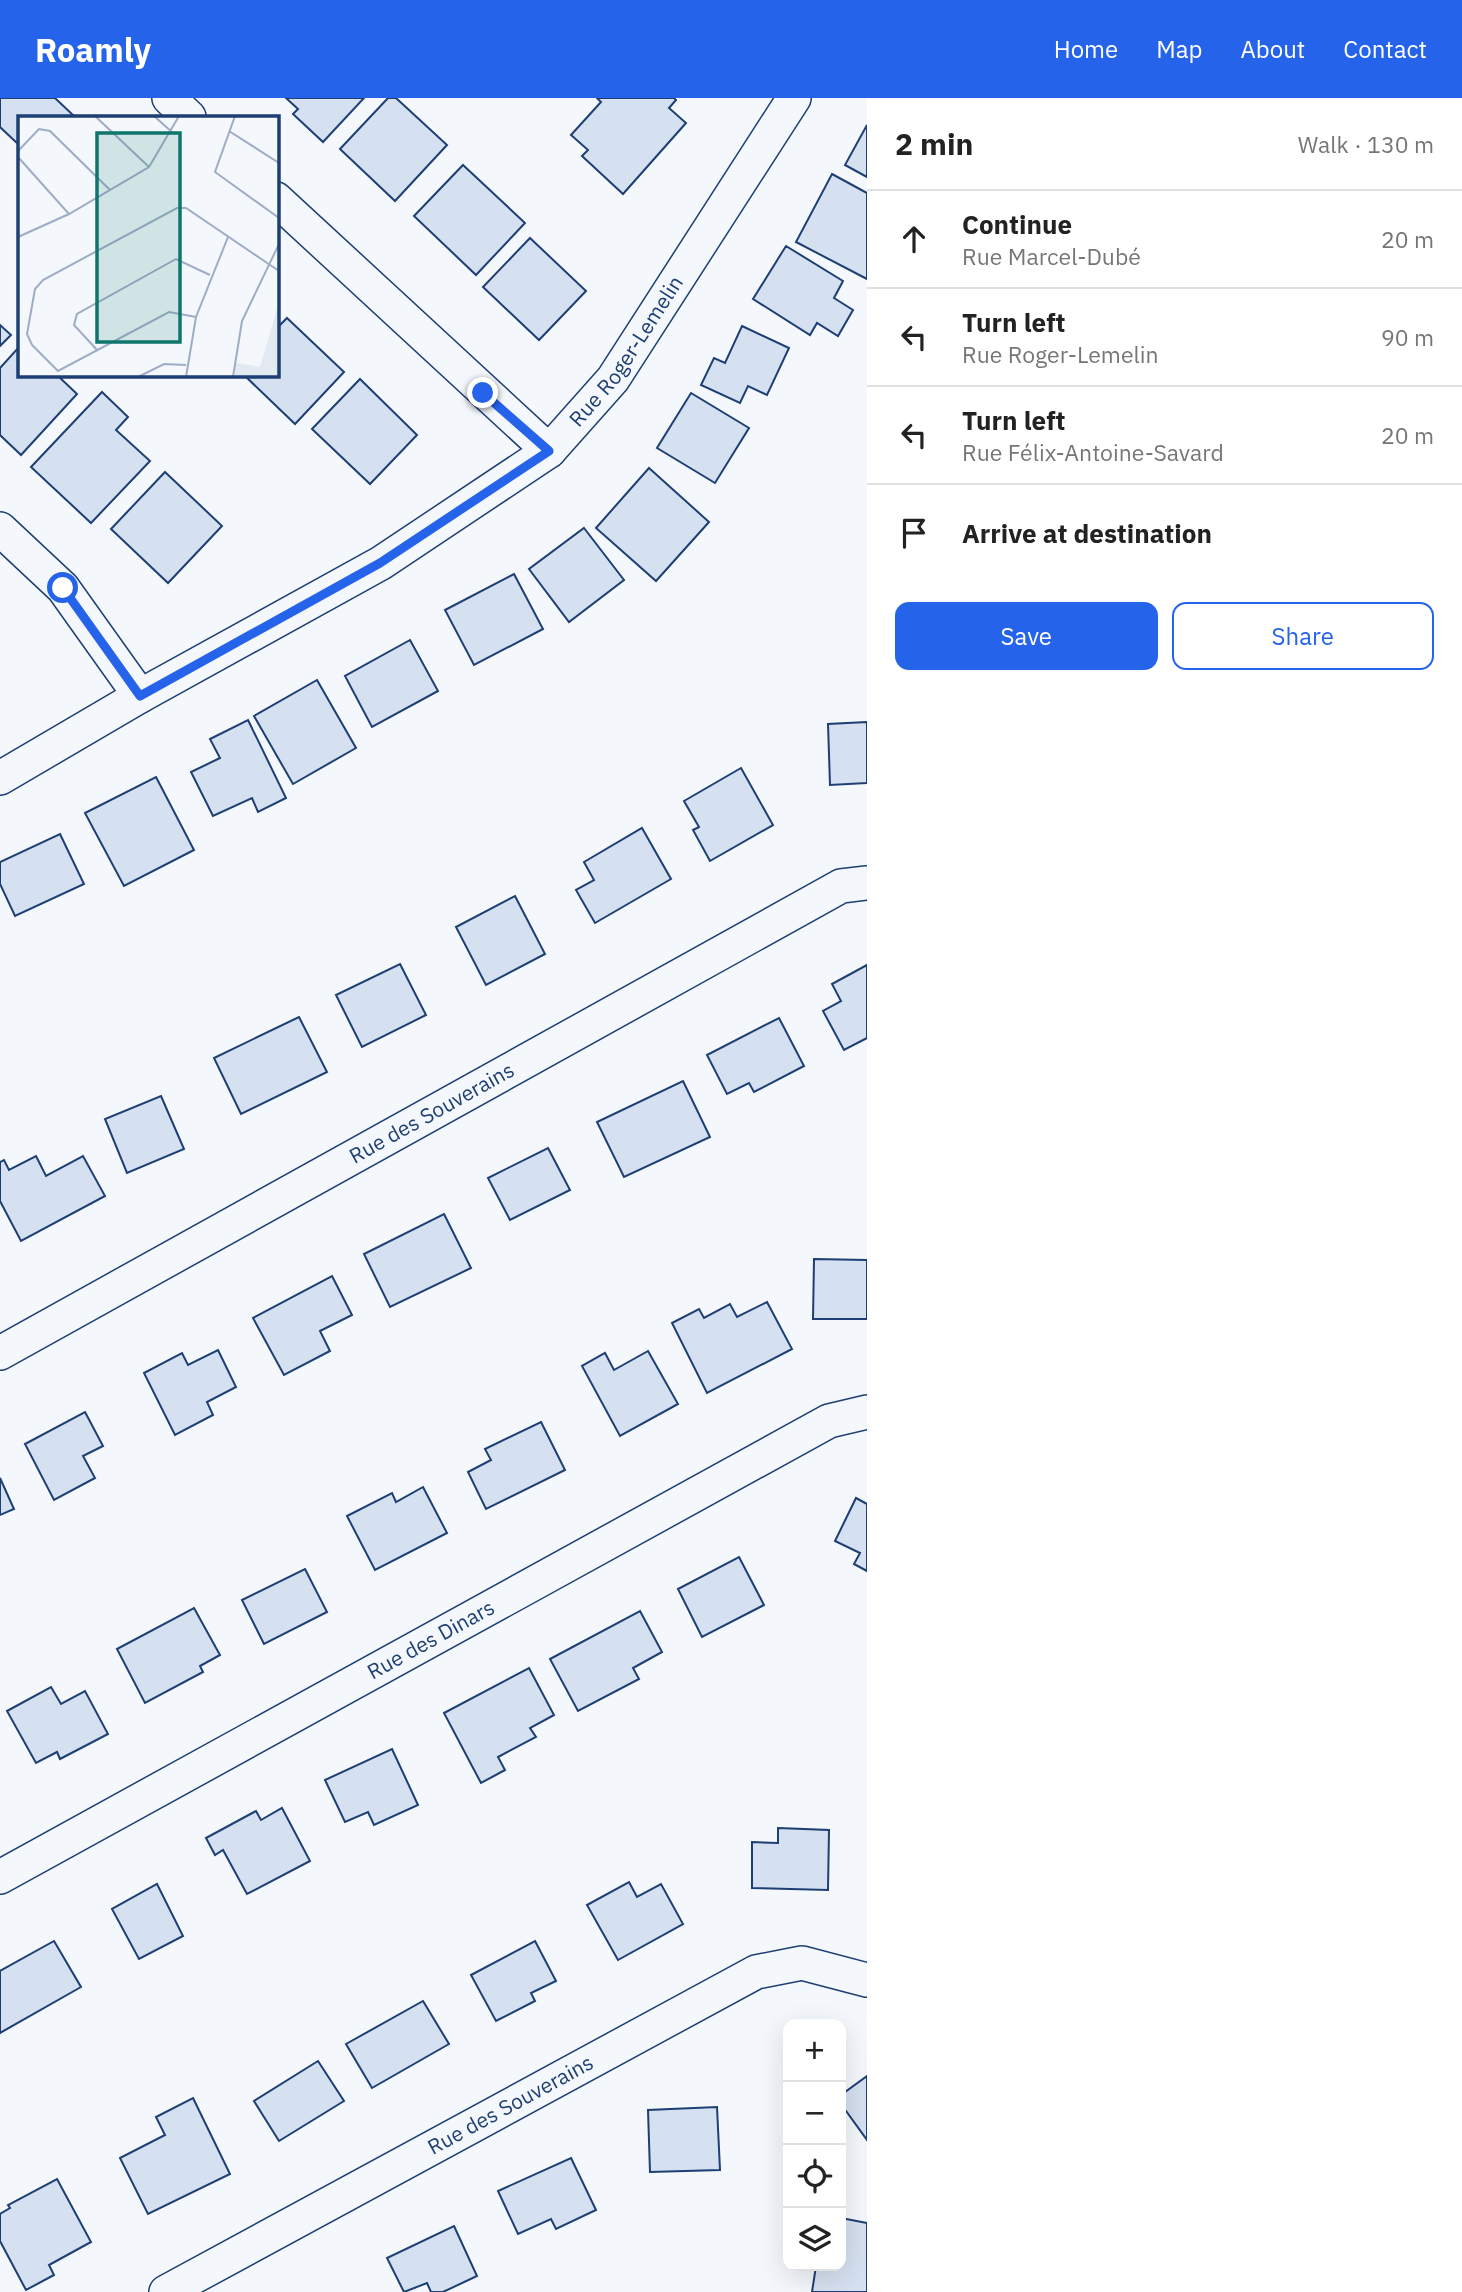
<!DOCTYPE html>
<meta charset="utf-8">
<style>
:root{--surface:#fff;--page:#f6f6f6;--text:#222;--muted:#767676;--line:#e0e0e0;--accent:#2563eb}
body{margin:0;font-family:"IBM Plex Sans",sans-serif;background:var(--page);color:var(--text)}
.controls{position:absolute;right:21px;bottom:21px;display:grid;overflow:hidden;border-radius:14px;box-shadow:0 7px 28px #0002}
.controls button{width:63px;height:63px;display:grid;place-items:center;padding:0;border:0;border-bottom:2px solid var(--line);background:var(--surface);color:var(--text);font:35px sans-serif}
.stop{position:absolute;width:21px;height:21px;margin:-16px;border:5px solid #2563eb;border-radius:50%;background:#fff}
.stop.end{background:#2563eb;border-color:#fff;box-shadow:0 2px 7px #0008}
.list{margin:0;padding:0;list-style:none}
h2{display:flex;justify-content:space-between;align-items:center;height:91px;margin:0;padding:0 28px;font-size:30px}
h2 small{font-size:23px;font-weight:400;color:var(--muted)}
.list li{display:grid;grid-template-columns:46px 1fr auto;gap:21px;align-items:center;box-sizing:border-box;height:98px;padding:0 28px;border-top:2px solid var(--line)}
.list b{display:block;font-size:26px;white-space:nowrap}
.list p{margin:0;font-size:23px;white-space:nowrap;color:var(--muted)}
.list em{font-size:23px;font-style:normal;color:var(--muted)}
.actions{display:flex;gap:14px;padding:21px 28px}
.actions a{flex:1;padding:16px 0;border:2px solid var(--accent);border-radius:14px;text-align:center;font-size:24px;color:var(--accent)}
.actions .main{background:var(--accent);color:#fff}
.icon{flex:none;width:38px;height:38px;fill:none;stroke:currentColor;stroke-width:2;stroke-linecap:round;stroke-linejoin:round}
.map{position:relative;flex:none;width:867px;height:2194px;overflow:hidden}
header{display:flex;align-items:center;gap:42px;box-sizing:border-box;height:98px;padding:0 35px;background:var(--accent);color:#fff}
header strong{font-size:33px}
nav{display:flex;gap:38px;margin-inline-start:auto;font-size:24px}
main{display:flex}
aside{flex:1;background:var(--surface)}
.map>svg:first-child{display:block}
.building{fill:#d5e0f0;stroke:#1d3f73;stroke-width:2}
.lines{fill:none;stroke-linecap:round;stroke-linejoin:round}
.street-casing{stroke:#1d3f73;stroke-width:36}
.street{stroke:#f4f7fb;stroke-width:33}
.route{stroke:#2563eb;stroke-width:9}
.labels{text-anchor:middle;stroke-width:5;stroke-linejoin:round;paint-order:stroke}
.street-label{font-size:21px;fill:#1d3f73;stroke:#f4f7fb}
.inset-road{fill:none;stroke:#9eadc5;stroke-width:2}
.view{fill:#0f766e;fill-opacity:0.15;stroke:#0f766e;stroke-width:3.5}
.inset-edge{fill:none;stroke:#1d3f73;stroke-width:3.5}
</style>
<header>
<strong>Roamly</strong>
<nav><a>Home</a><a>Map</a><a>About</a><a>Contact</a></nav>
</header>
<main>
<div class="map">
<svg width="867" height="2194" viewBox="0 0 867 2194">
<rect width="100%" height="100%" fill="#f4f7fb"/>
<g class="building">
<polygon points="0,0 55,0 74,18 19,19 19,47 0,29"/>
<polygon points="286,0 364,0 323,44 293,16 298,11"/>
<polygon points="388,0 396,0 447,47 395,103 340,51"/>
<polygon points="597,0 674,0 676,2 669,10 686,25 623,96 582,58 588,52 571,37 601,4"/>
<polygon points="867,27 867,79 845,67"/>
<polygon points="463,67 525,125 476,177 414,118"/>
<polygon points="832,76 867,95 867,181 796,144"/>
<polygon points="530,140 586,193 539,242 483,189"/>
<polygon points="786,148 843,183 834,200 853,212 838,238 817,225 810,237 753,201"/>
<polygon points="287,220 344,274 295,326 243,276 276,276 276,231"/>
<polygon points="0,227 11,237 0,248"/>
<polygon points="742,228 789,250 767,297 748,288 740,305 701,287 714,260 725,265"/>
<polygon points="19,249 19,276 56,276 77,296 21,357 0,337 0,270"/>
<polygon points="360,281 417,337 370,386 312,331"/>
<polygon points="102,294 128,319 116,332 150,363 91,425 31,369"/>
<polygon points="691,295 749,330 715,385 657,350"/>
<polygon points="649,370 709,424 656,483 596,430"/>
<polygon points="165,374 222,428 168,485 111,431"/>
<polygon points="584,430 624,482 569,524 529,471"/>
<polygon points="514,476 543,531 474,567 445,512"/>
<polygon points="410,542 438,593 372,629 345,578"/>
<polygon points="317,582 356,650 293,686 254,618"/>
<polygon points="248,622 286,700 258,714 252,700 213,718 191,674 220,660 210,641"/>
<polygon points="867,624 867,685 830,687 828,626"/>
<polygon points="741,670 773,727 710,763 693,732 699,729 684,703"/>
<polygon points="156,679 194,752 124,788 85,715"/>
<polygon points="642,730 671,781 595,825 576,792 594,782 584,764"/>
<polygon points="60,736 84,786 15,818 0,786 0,764"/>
<polygon points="515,798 545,856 486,887 456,829"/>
<polygon points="400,866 426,917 362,949 336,897"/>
<polygon points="867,867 867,940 844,952 823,913 841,903 832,886"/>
<polygon points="299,919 327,974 241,1016 214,960"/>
<polygon points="779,920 804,968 754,994 749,985 727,996 707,957"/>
<polygon points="683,983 710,1039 624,1079 597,1024"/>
<polygon points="161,998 184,1051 127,1075 105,1021"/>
<polygon points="548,1050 570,1092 510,1122 488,1080"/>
<polygon points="36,1058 46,1078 83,1058 105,1098 21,1143 0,1103 0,1064 4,1062 9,1072"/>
<polygon points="444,1116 471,1170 390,1209 364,1156"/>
<polygon points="814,1161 867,1162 867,1221 813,1221"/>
<polygon points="332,1178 352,1217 320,1233 330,1253 284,1277 253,1220"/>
<polygon points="767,1204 792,1251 707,1295 672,1225 699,1211 704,1220 730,1206 737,1219"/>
<polygon points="218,1252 236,1289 207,1304 213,1317 175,1337 144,1275 182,1255 188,1267"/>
<polygon points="648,1253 678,1306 620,1338 582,1268 605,1255 614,1272"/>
<polygon points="85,1314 103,1348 83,1358 95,1380 54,1402 25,1346"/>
<polygon points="541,1324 565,1372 486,1411 468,1374 491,1362 485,1351"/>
<polygon points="0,1380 14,1411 0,1417"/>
<polygon points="423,1389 447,1435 375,1472 347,1418 392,1395 396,1404"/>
<polygon points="856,1400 867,1406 867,1473 854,1466 860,1455 835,1443"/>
<polygon points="739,1459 764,1507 702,1539 678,1491"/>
<polygon points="305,1471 327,1514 264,1546 242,1502"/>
<polygon points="194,1510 220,1557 200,1568 203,1574 145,1605 117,1551"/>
<polygon points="640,1513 662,1554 633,1570 639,1581 578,1613 550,1561"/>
<polygon points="529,1570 554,1617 530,1630 536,1639 498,1659 505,1672 481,1685 444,1615"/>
<polygon points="51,1589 61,1606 85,1593 108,1636 60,1661 57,1654 36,1665 7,1613"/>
<polygon points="392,1651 418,1707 374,1727 368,1714 345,1724 325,1682"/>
<polygon points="282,1710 310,1763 247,1796 223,1752 215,1757 206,1740 256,1713 261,1722"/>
<polygon points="778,1730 829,1732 828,1792 752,1790 752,1744 778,1745"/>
<polygon points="629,1784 637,1799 661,1786 683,1826 618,1862 587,1807"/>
<polygon points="157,1786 183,1838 139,1861 112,1811"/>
<polygon points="54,1843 81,1889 0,1935 0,1873"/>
<polygon points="535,1843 556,1883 531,1895 535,1903 496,1923 471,1877"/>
<polygon points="423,1903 449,1946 372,1990 346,1946"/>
<polygon points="318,1963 344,2003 279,2043 254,2003"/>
<polygon points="867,1978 867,2042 841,2006 841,1997"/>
<polygon points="193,2000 230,2076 148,2116 120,2060 165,2037 156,2019"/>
<polygon points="717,2009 720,2072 650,2074 648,2012"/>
<polygon points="571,2060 596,2112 556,2131 551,2121 518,2136 498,2093"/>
<polygon points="57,2081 91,2144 49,2167 54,2177 26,2192 0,2143 0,2116 10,2110 8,2107"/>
<polygon points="841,2120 867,2125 867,2194 812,2194 816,2168 841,2168"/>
<polygon points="454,2128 477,2178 443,2194 431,2194 427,2185 404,2194 387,2160"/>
</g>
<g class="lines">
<g class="street-casing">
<g id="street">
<polyline points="169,0 189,19"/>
<polyline points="276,101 549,353"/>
<polyline points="0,431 63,490 140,598"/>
<path id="s1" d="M 0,680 L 140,598 L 381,465 L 549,353 L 613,281 L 794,0"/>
<path id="s2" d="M 0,1255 L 841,788 L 867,785"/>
<path id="s3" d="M 0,1779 L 829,1323 L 867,1314"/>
<path id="s4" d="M 166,2194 L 756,1874 L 802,1865 L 867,1882"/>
</g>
</g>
<use href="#street" class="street"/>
</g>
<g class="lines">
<polyline class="route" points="63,490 140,598 380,465 549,353 483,295"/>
</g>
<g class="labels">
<g class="street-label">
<text dy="7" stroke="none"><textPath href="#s1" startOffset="766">Rue Roger-Lemelin</textPath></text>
<text dy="7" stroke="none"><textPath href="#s2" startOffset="494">Rue des Souverains</textPath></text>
<text dy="7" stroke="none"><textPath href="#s3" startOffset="492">Rue des Dinars</textPath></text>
<text dy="7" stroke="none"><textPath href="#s4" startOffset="392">Rue des Souverains</textPath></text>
</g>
</g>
<g transform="translate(18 18)">
<rect width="261" height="261" fill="#f4f7fb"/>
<path d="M 261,186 L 261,261 L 217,261 L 218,247 L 242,251 Z" fill="#e3e9f0"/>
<path class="inset-road" d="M 77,0 L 131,51M 136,0 L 155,17M 217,0 L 197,56 L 261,102M 211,15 L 261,47M 0,35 L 21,13 L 32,15 L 92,74M 0,41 L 51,98M 0,121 L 51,98 L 131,51 L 161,0M 178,201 L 151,196 L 40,255 L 14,229 L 9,218 L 17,173 L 25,164 L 159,92 L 168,92 L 261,155M 80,235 L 56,209 L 59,198 L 158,143 L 192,159M 120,261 L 146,248 L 168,249M 168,261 L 178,201 L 210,121M 215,261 L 224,205 L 261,128"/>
<path class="view" d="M 79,17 L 162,17 L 162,226 L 79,226 Z"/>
<rect width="261" height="261" class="inset-edge"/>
</g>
</svg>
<div class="controls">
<button>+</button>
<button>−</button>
<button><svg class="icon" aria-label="locate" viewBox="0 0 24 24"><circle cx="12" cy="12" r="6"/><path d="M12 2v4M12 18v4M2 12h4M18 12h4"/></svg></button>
<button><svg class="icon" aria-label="layers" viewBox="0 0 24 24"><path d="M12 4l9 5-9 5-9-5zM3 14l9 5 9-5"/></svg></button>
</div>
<div class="stop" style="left:63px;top:490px"></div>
<div class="stop end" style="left:483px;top:295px"></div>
</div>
<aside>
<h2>2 min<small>Walk · 130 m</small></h2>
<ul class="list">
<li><svg class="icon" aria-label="ahead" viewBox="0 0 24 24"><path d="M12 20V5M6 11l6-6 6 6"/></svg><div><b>Continue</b><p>Rue Marcel-Dubé</p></div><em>20 m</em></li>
<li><svg class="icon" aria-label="left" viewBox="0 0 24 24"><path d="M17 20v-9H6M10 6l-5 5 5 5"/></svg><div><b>Turn left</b><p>Rue Roger-Lemelin</p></div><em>90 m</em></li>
<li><svg class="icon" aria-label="left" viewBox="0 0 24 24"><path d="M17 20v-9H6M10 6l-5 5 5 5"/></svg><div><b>Turn left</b><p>Rue Félix-Antoine-Savard</p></div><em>20 m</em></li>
<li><svg class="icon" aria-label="arrive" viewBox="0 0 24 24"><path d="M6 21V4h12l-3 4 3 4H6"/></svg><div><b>Arrive at destination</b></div></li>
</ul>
<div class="actions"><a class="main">Save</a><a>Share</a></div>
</aside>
</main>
